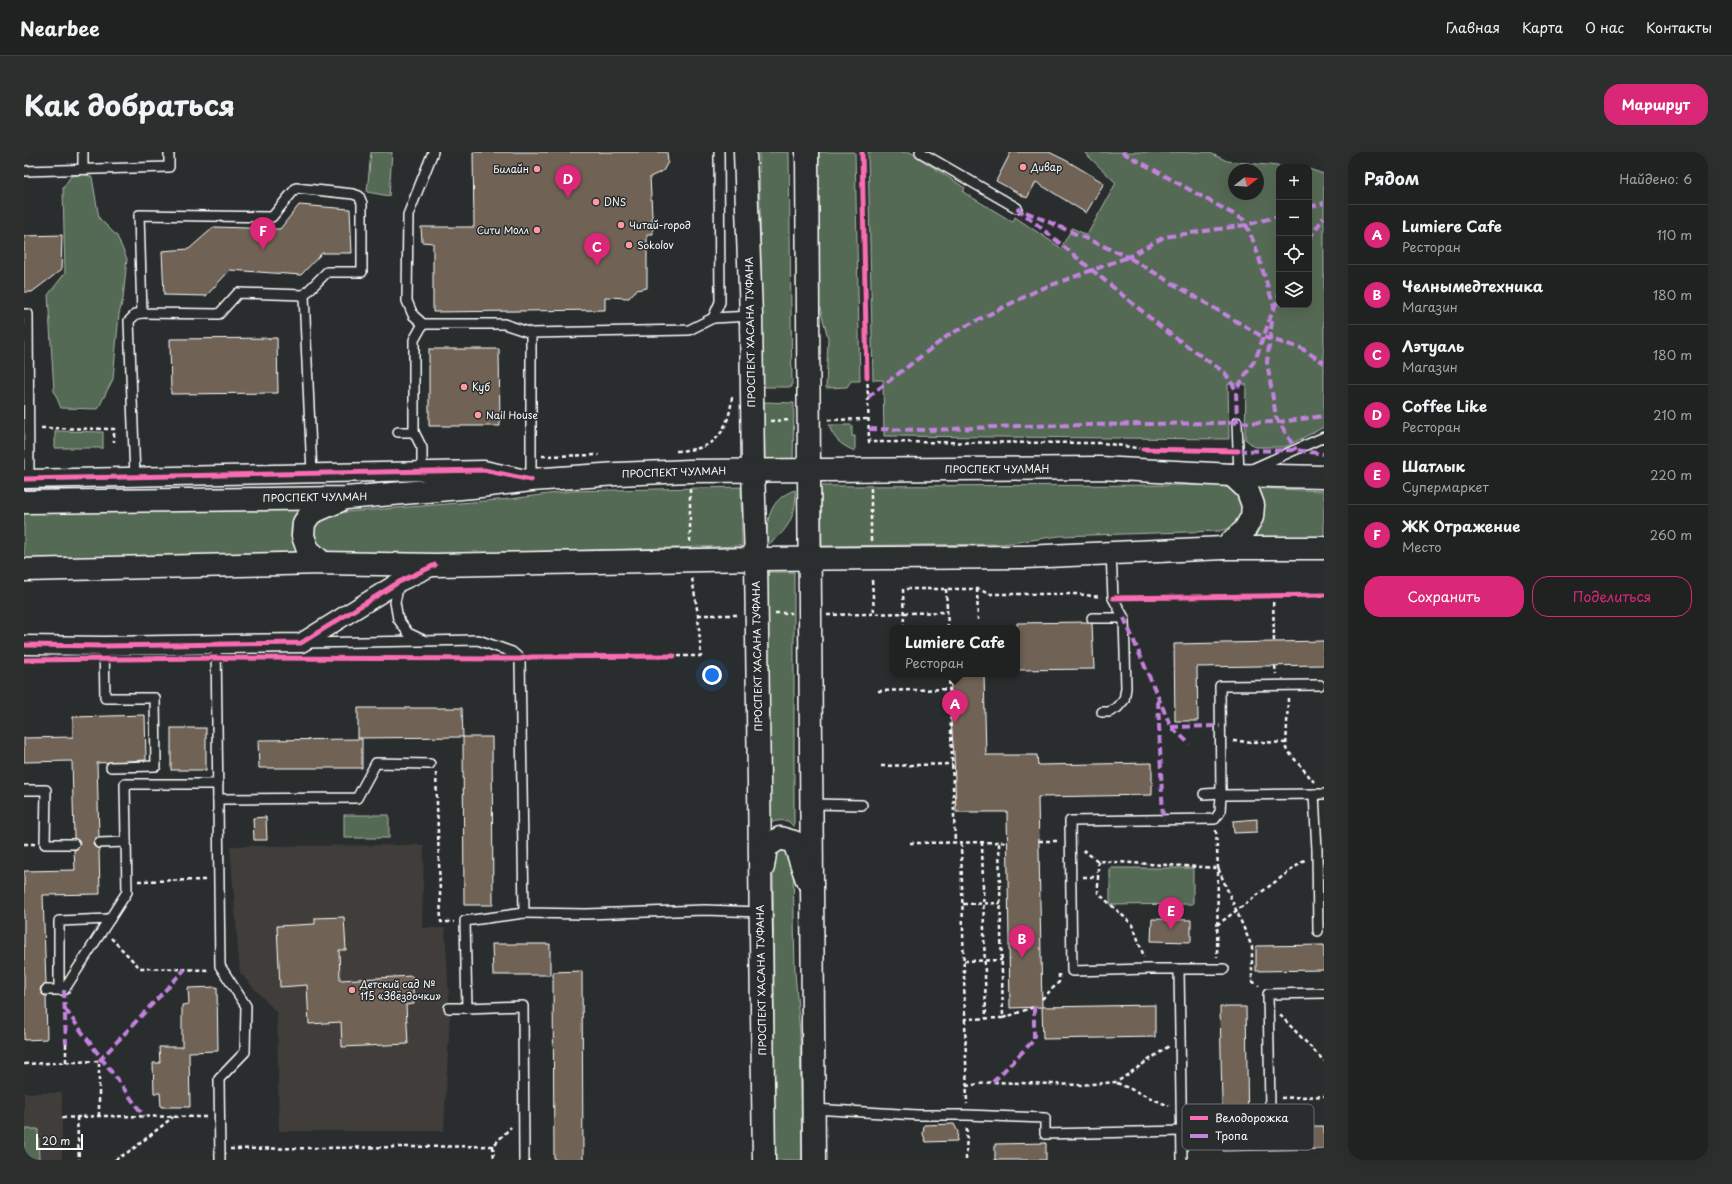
<!DOCTYPE html>
<html lang="ru">
<meta charset="utf-8">
<style>
:root{--surface:#202222;--page:#2d2f2f;--text:#f1f3f6;--muted:#a2a4a5;--line:#3d3f40;--accent:#db2777}
body{margin:0;font-family:"Playpen Sans",sans-serif;background:var(--page);color:var(--text)}
.controls{position:absolute;right:12px;top:12px;display:grid;overflow:hidden;border-radius:8px;box-shadow:0 4px 16px #0002}
.controls button{width:36px;height:36px;display:grid;place-items:center;padding:0;border:0;border-bottom:1px solid var(--line);background:var(--surface);color:var(--text);font:20px sans-serif}
.compass{position:absolute;left:1204px;top:12px;width:36px;height:36px;border-radius:50%;background:var(--surface);box-shadow:0 4px 16px #0002;rotate:73deg}
.scale{position:absolute;left:12px;bottom:10px;width:47px;box-sizing:border-box;padding-left:4px;border:2px solid #fff;border-top:0;font-size:11px;line-height:14px;white-space:nowrap;color:#fff;-webkit-text-stroke:3px #2a2d2e;paint-order:stroke}
.you{position:absolute;left:688px;top:523px;width:14px;height:14px;margin:-10px;border:3px solid #fff;border-radius:50%;background:#1a73e8;box-shadow:0 0 0 6px #1a73e833}
.badge{display:grid;place-items:center;width:26px;height:26px;border-radius:50%;background:var(--accent);color:#fff;font-size:13px;font-weight:700}
.pin{position:absolute;translate:-50% -33px;filter:drop-shadow(0 1px 2px #0008)}
.pin::after{content:'';position:absolute;top:21px;width:14px;height:12px;background:inherit;clip-path:polygon(0 0,100% 0,50% 100%)}
.popup{position:absolute;left:866px;top:473px;width:130px;height:52px;box-sizing:border-box;display:grid;place-content:center;border-radius:8px;background:var(--surface);filter:drop-shadow(0 1px 3px #0005);font-size:13px;white-space:nowrap;color:var(--muted)}
.popup b{font-size:15px;color:var(--text)}
.popup::after{content:'';position:absolute;left:50%;top:100%;margin-left:-8px;border:8px solid transparent;border-top-color:var(--surface)}
.list{margin:0;padding:0;list-style:none}
h2{display:flex;justify-content:space-between;align-items:center;height:52px;margin:0;padding:0 16px;font-size:17px}
h2 small{font-size:13px;font-weight:400;color:var(--muted)}
.list li{display:grid;grid-template-columns:26px 1fr auto;gap:12px;align-items:center;box-sizing:border-box;height:60px;padding:0 16px;border-top:1px solid var(--line)}
.list b{display:block;font-size:15px;white-space:nowrap}
.list p{margin:0;font-size:13px;white-space:nowrap;color:var(--muted)}
.list em{font-size:13px;font-style:normal;color:var(--muted)}
.actions{display:flex;gap:8px;padding:12px 16px}
.actions a{flex:1;padding:9px 0;border:1px solid var(--accent);border-radius:16px;text-align:center;font-size:14px;color:var(--accent)}
.actions .main{background:var(--accent);color:#fff}
.icon{flex:none;width:22px;height:22px;fill:none;stroke:currentColor;stroke-width:2;stroke-linecap:round;stroke-linejoin:round}
.map{position:relative;flex:none;width:1300px;height:1008px;overflow:hidden;border-radius:16px}
header{display:flex;align-items:center;gap:24px;box-sizing:border-box;height:56px;padding:0 20px;background:var(--surface);border-bottom:1px solid var(--line)}
header strong{font-size:19px}
nav{display:flex;gap:22px;margin-inline-start:auto;font-size:14px}
.intro{display:flex;align-items:center;justify-content:space-between;box-sizing:border-box;height:96px;padding:0 24px}
h1{margin:0;font-size:28px}
.button{padding:10px 18px;border-radius:16px;background:var(--accent);color:#fff;font-size:14px;font-weight:700}
main{display:flex;gap:24px;padding:0 24px}
aside{flex:1;background:var(--surface);border-radius:16px;box-shadow:0 4px 16px #0002}
.map>svg:first-child{display:block}
.built{fill:#3f3e3a}
.green{fill:#546a55;stroke:#aab4aa;fill-rule:evenodd}
.building{fill:#6f6456;stroke:#fff}
.lines{fill:none;stroke-linecap:round;stroke-linejoin:round}
.service-casing{stroke:#fff;stroke-width:12}
.minor-casing{stroke:#fff;stroke-width:21}
.tertiary-casing{stroke:#fff;stroke-width:25}
.secondary-casing{stroke:#fff;stroke-width:25}
.path{stroke:#fff;stroke-width:2.5;stroke-dasharray:4 3;stroke-linecap:butt}
.service{stroke:#2a2d2e;stroke-width:9}
.minor{stroke:#2a2d2e;stroke-width:18}
.tertiary{stroke:#2a2d2e;stroke-width:22}
.secondary{stroke:#2a2d2e;stroke-width:22}
.quiet{stroke:#c483df;stroke-width:4;stroke-dasharray:8 4;stroke-linecap:butt}
.cycleway-casing{stroke:#2a2d2e;stroke-width:8}
.cycleway{stroke:#f96db3;stroke-width:5}
.poi-dot{fill:#ff9aa2;stroke:#2a2d2e;stroke-width:1.5}
.labels{text-anchor:middle;stroke-width:3;stroke-linejoin:round;paint-order:stroke}
.poi-label{font-size:10px;fill:#fff;stroke:#2a2d2e;text-anchor:start}
.street-label{font-size:10px;fill:#fff;stroke:#2a2d2e}
.key{fill:#2a2d2e;stroke:#6a6c6d;stroke-width:1}
.key-label{font-size:11px;fill:#fff}
</style>
<header>
<strong>Nearbee</strong>
<nav><a>Главная</a><a>Карта</a><a>О нас</a><a>Контакты</a></nav>
</header>
<div class="intro"><h1>Как добраться</h1><a class="button">Маршрут</a></div>
<main>
<div class="map">
<svg width="1300" height="1008" viewBox="0 0 1300 1008">
<rect width="100%" height="100%" fill="#2a2d2e"/>
<filter id="ink" filterUnits="userSpaceOnUse"><feTurbulence type="fractalNoise" baseFrequency=".025" numOctaves="2"/><feDisplacementMap in="SourceGraphic" scale="8" xChannelSelector="R" yChannelSelector="G"/><feConvolveMatrix kernelMatrix="1 2 1 2 8 2 1 2 1" color-interpolation-filters="sRGB"/></filter>
<g filter="url(#ink)">
<g class="built">
<polygon points="400,693 398,776 421,776 426,861 420,979 255,979 253,861 216,821 206,694"/>
<rect x="0" y="941" width="38" height="67"/>
</g>
<g class="green">
<polygon points="347,0 368,0 365,44 343,40"/>
<polygon points="735,0 765,0 768,235 739,235"/>
<polygon points="791,0 831,0 836,229 827,229 823,235 802,236 804,186 793,145"/>
<path d="M 844,0 L 886,0 L 941,36 L 939,40 L 989,70 L 991,65 L 1037,96 L 1048,76 L 1063,83 L 1092,31 L 1060,0 L 1184,0 L 1203,9 L 1264,15 L 1255,15 L 1255,153 L 1285,153 L 1285,17 L 1300,22 L 1300,275 L 1261,295 L 1231,295 L 1221,287 L 1222,232 L 1204,232 L 1205,287 L 860,284 L 859,228 L 849,228 ZM 1210,18 L 1234,18 L 1234,42 L 1210,42 Z"/>
<polygon points="60,22 68,25 75,66 93,84 103,107 99,147 95,162 89,227 74,257 37,256 30,239 24,143 41,121 39,36 47,24"/>
<polygon points="740,250 770,251 769,311 741,312"/>
<path d="M 805,273 L 828,273 L 828,284 L 831,284 L 831,299 C 818,294 809,287 805,273 Z"/>
<polygon points="31,279 79,280 79,296 31,296"/>
<path d="M 1194,333 C 1198,334 1203,335 1207,337 C 1222,345 1223,367 1207,376 C 1203,377 1198,378 1195,379 L 1035,384 L 980,392 L 798,394 L 797,334 Z"/>
<path d="M 717,335 L 718,394 L 311,405 L 300,401 L 288,384 C 292,371 296,366 309,361 L 486,347 L 547,339 Z"/>
<path d="M 1233,336 L 1300,339 L 1300,387 L 1228,386 C 1243,365 1238,360 1233,336 Z"/>
<path d="M 771,338 C 774,361 763,381 743,393 C 741,369 746,346 771,338 Z"/>
<path d="M 277,354 C 265,374 262,385 277,404 L 0,408 L 0,361 Z"/>
<path d="M 743,420 L 770,420 L 770,675 L 764,669 C 754,668 748,669 740,675 Z"/>
<rect x="320" y="663" width="45" height="23"/>
<polygon points="753,699 763,699 769,710 771,820 776,881 778,1008 751,1008 749,704"/>
<polygon points="1086,716 1169,716 1169,752 1086,753"/>
<polygon points="0,977 14,977 15,1008 0,1008"/>
</g>
<g class="building">
<polygon points="449,0 643,0 644,10 639,19 626,25 629,82 623,82 623,136 612,138 605,146 581,145 581,158 409,160 409,91 398,90 397,75 450,75"/>
<polygon points="987,0 1025,0 1045,10 1080,31 1062,61 1012,30 1003,46 972,29"/>
<polygon points="275,53 326,57 328,101 298,101 277,123 206,118 182,144 140,143 138,99 165,97 190,75 256,77"/>
<polygon points="38,83 37,118 8,140 0,140 0,84"/>
<polygon points="253,186 254,241 147,242 146,187"/>
<polygon points="405,197 475,197 476,274 405,274"/>
<polygon points="1064,470 1068,472 1070,517 993,518 993,471"/>
<polygon points="1300,489 1300,513 1173,515 1174,569 1151,569 1150,492"/>
<polygon points="927,522 960,522 962,603 1013,603 1014,613 1128,611 1128,643 1014,645 1018,855 1131,853 1131,885 1019,887 1018,855 986,856 983,660 932,660 930,603 926,559"/>
<polygon points="334,556 438,556 439,585 334,586"/>
<polygon points="121,563 122,608 73,611 75,685 72,686 69,691 70,694 75,697 76,742 19,743 22,832 17,835 16,838 19,843 22,844 23,887 0,888 0,719 51,718 50,698 53,697 56,692 55,689 50,686 48,609 0,610 0,586 49,585 49,565"/>
<rect x="147" y="576" width="35" height="42"/>
<polygon points="439,585 468,585 469,753 440,753"/>
<polygon points="338,587 338,616 235,616 234,588"/>
<polygon points="242,665 243,688 230,688 229,666"/>
<polygon points="1233,667 1233,680 1210,681 1209,669"/>
<polygon points="320,765 322,798 315,798 316,828 388,824 390,852 382,853 384,892 318,895 317,870 285,872 283,833 256,835 253,774 291,772 291,766"/>
<polygon points="1128,767 1167,768 1167,790 1127,789"/>
<polygon points="468,792 526,792 526,823 469,823"/>
<polygon points="1300,793 1300,818 1232,819 1232,794"/>
<polygon points="558,819 559,1008 530,1008 529,820"/>
<polygon points="193,835 194,899 165,900 166,955 137,955 136,941 130,941 129,911 136,911 135,895 158,895 158,853 165,852 164,836"/>
<polygon points="1196,855 1222,855 1224,975 1300,974 1300,997 1199,999"/>
<polygon points="930,972 934,980 933,989 902,990 899,982 900,973"/>
<polygon points="1022,991 1022,1008 971,1008 971,992"/>
</g>
<g class="lines">
<g class="service-casing">
<g id="service">
<polyline points="409,0 384,63 383,149 389,163 399,172 480,172 507,181"/>
<polyline points="896,0 993,56"/>
<polyline points="59,17 59,0"/>
<polyline points="0,19 145,15 145,0"/>
<polyline points="280,143 214,141 195,162 118,161 115,63 248,65 272,36 329,42 335,44 338,51 338,120 303,120 280,143 288,321"/>
<polyline points="0,162 4,162 5,326"/>
<polyline points="689,166 696,150 695,0"/>
<polyline points="1213,270 1215,323"/>
<polyline points="374,280 390,280"/>
<polyline points="1228,317 1300,285"/>
<polyline points="398,320 398,296 390,280 390,188 399,172"/>
<polyline points="111,325 105,169 112,162 118,161"/>
<polyline points="507,328 507,181 665,178 689,166 727,164"/>
<polyline points="375,432 371,450 374,467 384,481 399,488"/>
<polyline points="1068,466 1100,466"/>
<polyline points="282,491 454,488 488,500 496,507 500,761 562,762 681,758 735,760"/>
<polyline points="192,492 196,814 222,854 221,900 195,927 196,1008"/>
<polyline points="80,494 81,546 131,546 132,614 87,615"/>
<polyline points="1078,560 1085,560 1093,556 1100,548 1102,536 1100,466 1089,446 1087,400"/>
<polyline points="0,638 22,638 21,692 50,692"/>
<polyline points="1180,642 1197,641"/>
<polyline points="1290,642 1293,698 1294,779"/>
<polyline points="1197,643 1300,642"/>
<polyline points="194,647 333,646 352,611 406,612"/>
<polyline points="788,652 838,653"/>
<polyline points="75,691 102,690"/>
<polyline points="500,761 441,769 443,856 499,854 500,1008"/>
<polyline points="1200,817 1124,817 1048,819 1046,669 1191,667 1196,660 1197,643 1196,534 1296,533"/>
<polyline points="1155,818 1158,1008"/>
<polyline points="22,838 40,838 103,740 101,632 194,632"/>
<polyline points="35,838 35,769 86,767"/>
<polyline points="425,856 443,856"/>
<polyline points="1246,955 1244,842 1300,841"/>
<polyline points="789,957 893,963 943,963 1021,966 1021,982 1158,979"/>
</g>
</g>
<g class="minor-casing">
<g id="minor">
<polyline points="0,327 460,318 497,326"/>
<polyline points="0,493 80,494 277,491 375,430 411,413"/>
</g>
</g>
<g class="tertiary-casing">
<g id="tertiary">
<polyline points="721,0 727,164 729,318"/>
<polyline points="783,0 785,319"/>
</g>
</g>
<g class="secondary-casing">
<g id="secondary">
<polyline points="729,318 732,407 740,1008"/>
<polyline points="785,319 790,1008"/>
<polyline points="0,350 322,346 448,335 507,328 593,322 666,319 1076,316 1208,323 1300,325"/>
<polyline points="1200,396 1220,379 1228,365 1229,353 1223,337 1208,323"/>
<polyline points="299,411 284,398 279,384 280,371 287,361 315,349"/>
<polyline points="0,418 299,411 411,413 732,407 1001,405 1200,396 1300,396"/>
<polyline points="739,715 742,695 756,686 770,690 783,728"/>
</g>
</g>
<g class="path">
<polyline points="838,0 845,290 1079,291 1119,297 1203,298"/>
<polyline points="804,268 844,267"/>
<polyline points="746,269 767,268"/>
<polyline points="17,276 90,277 90,290"/>
<path d="M 652,299 C 662,298 673,298 683,293 C 700,285 707,262 708,244"/>
<polyline points="518,304 575,303"/>
<polyline points="847,336 847,389"/>
<polyline points="666,390 666,337"/>
<polyline points="848,428 850,461"/>
<polyline points="922,437 924,476"/>
<polyline points="953,437 954,468"/>
<polyline points="1249,443 1250,490"/>
<polyline points="1102,446 1300,443"/>
<polyline points="751,461 768,461"/>
<polyline points="674,463 713,463"/>
<polyline points="803,463 923,460"/>
<polyline points="880,476 879,437 953,437 966,442 1053,442 1077,445"/>
<polyline points="506,505 677,504 674,463 668,426"/>
<polyline points="284,507 467,507"/>
<polyline points="1251,514 1252,522"/>
<polyline points="925,522 931,691"/>
<polyline points="854,539 926,537"/>
<polyline points="1264,546 1262,597 1290,630"/>
<polyline points="1209,589 1262,591"/>
<polyline points="857,614 928,612"/>
<polyline points="412,621 417,770 430,770"/>
<polyline points="1192,678 1194,716 1193,805"/>
<polyline points="1015,689 1035,689"/>
<polyline points="958,690 962,867"/>
<polyline points="886,691 983,690"/>
<polyline points="937,691 941,867 979,866 975,690"/>
<polyline points="0,692 11,692"/>
<polyline points="1059,698 1074,709 1194,716 1228,795 1228,829 1235,834"/>
<polyline points="1074,709 1074,725"/>
<polyline points="1059,725 1074,725 1074,741 1109,773 1120,805"/>
<polyline points="114,729 183,728"/>
<polyline points="939,752 977,751"/>
<polyline points="1193,773 1282,707"/>
<polyline points="87,786 116,816 185,818"/>
<polyline points="940,809 978,808"/>
<polyline points="1018,847 1035,830 1035,820"/>
<polyline points="1256,863 1300,909"/>
<polyline points="979,866 1010,855"/>
<polyline points="941,867 943,952"/>
<polyline points="42,892 42,910"/>
<polyline points="0,912 75,909 75,964"/>
<polyline points="1093,931 1145,954"/>
<polyline points="942,934 969,930 1056,933 1093,930 1145,894"/>
<polyline points="1257,946 1300,944"/>
<polyline points="53,965 55,1008"/>
<polyline points="38,966 75,964 184,965"/>
<polyline points="469,994 470,1008"/>
<polyline points="206,997 469,994 487,975"/>
<polyline points="91,1008 109,997 149,965"/>
<polyline points="942,1008 943,973"/>
</g>
<use href="#service" class="service"/>
<use href="#minor" class="minor"/>
<use href="#tertiary" class="tertiary"/>
<use href="#secondary" class="secondary"/>
<g class="quiet">
<polyline points="1098,0 1220,68 1231,93 1250,155 1232,206 1212,238"/>
<polyline points="1285,55 1300,51"/>
<polyline points="993,56 1142,179 1201,221 1212,238 1213,270"/>
<polyline points="1002,60 1104,105 1140,85 1222,73 1255,64"/>
<polyline points="1285,87 1300,65"/>
<polyline points="1250,157 1255,143"/>
<polyline points="1248,169 1243,210 1252,265 1272,298"/>
<polyline points="844,245 926,182 1014,138 1104,105 1239,185 1277,196 1300,211"/>
<polyline points="845,277 906,278 994,274 1255,270 1300,264"/>
<polyline points="1214,299 1272,298 1300,302"/>
<polyline points="1100,466 1147,575 1166,592"/>
<polyline points="1134,548 1139,668"/>
<polyline points="1147,575 1196,574"/>
<polyline points="40,838 42,892"/>
<polyline points="41,857 120,964"/>
<polyline points="75,909 161,817"/>
<polyline points="969,930 1010,888 1010,855"/>
</g>
<g class="cycleway-casing">
<g id="cycleway">
<polyline points="838,0 843,225"/>
<polyline points="1119,297 1214,299"/>
<polyline points="0,327 460,318 507,328"/>
<polyline points="1089,446 1300,443"/>
<polyline points="0,493 80,494 277,491 375,430 411,413"/>
<polyline points="0,508 192,506 496,507 507,505 650,504"/>
</g>
</g>
<use href="#cycleway" class="cycleway"/>
</g>
</g>
<g class="poi-dot">
<circle cx="999" cy="15" r="4"/>
<circle cx="513" cy="17" r="4"/>
<circle cx="572" cy="50" r="4"/>
<circle cx="597" cy="73" r="4"/>
<circle cx="513" cy="78" r="4"/>
<circle cx="605" cy="93" r="4"/>
<circle cx="440" cy="235" r="4"/>
<circle cx="454" cy="263" r="4"/>
<circle cx="328" cy="838" r="4"/>
</g>
<g class="labels">
<g class="poi-label">
<text x="1007" y="19">Дивар</text>
<text x="505" y="21" text-anchor="end">Билайн</text>
<text x="580" y="54">DNS</text>
<text x="605" y="77">Читай-город</text>
<text x="505" y="82" text-anchor="end">Сити Молл</text>
<text x="613" y="97">Sokolov</text>
<text x="448" y="239">Куб</text>
<text x="462" y="267">Nail House</text>
<text x="336" y="836">Детский сад №<tspan x="336" dy="12">115 «Звёздочки»</tspan></text>
</g>
<g class="street-label">
<text transform="translate(726 180) rotate(-91)" y="4">ПРОСПЕКТ ХАСАНА ТУФАНА</text>
<text x="973" y="321">ПРОСПЕКТ ЧУЛМАН</text>
<text transform="translate(650 320) rotate(-2)" y="4">ПРОСПЕКТ ЧУЛМАН</text>
<text transform="translate(291 345) rotate(-1)" y="4">ПРОСПЕКТ ЧУЛМАН</text>
<text transform="translate(733 504) rotate(-91)" y="4">ПРОСПЕКТ ХАСАНА ТУФАНА</text>
<text transform="translate(737 828) rotate(-91)" y="4">ПРОСПЕКТ ХАСАНА ТУФАНА</text>
</g>
</g>
<rect x="1158" y="952" width="132" height="46" rx="6" class="key"/>
<rect x="1166" y="964" width="18" height="4" fill="#f96db3"/>
<rect x="1166" y="982" width="18" height="4" fill="#c483df"/>
<g class="key-label">
<text x="1191" y="970">Велодорожка</text>
<text x="1191" y="988">Тропа</text>
</g>
</svg>
<div class="controls">
<button>+</button>
<button>−</button>
<button><svg class="icon" aria-label="locate" viewBox="0 0 24 24"><circle cx="12" cy="12" r="6"/><path d="M12 2v4M12 18v4M2 12h4M18 12h4"/></svg></button>
<button><svg class="icon" aria-label="layers" viewBox="0 0 24 24"><path d="M12 4l9 5-9 5-9-5zM3 14l9 5 9-5"/></svg></button>
</div>
<svg class="compass" viewBox="-18 -18 36 36"><path d="M0-13l5 13h-10z" fill="#e53935"/><path d="M0 13l5-13h-10z" fill="#a2a4a5"/></svg>
<div class="scale">20 m</div>
<div class="you"></div>
<div class="pin badge" style="left:931px;top:571px">A</div>
<div class="popup"><b>Lumiere Cafe</b>Ресторан</div>
<div class="pin badge" style="left:998px;top:806px">B</div>
<div class="pin badge" style="left:573px;top:114px">C</div>
<div class="pin badge" style="left:544px;top:46px">D</div>
<div class="pin badge" style="left:1147px;top:778px">E</div>
<div class="pin badge" style="left:239px;top:98px">F</div>
</div>
<aside>
<h2>Рядом<small>Найдено: 6</small></h2>
<ul class="list">
<li><span class="badge">A</span><div><b>Lumiere Cafe</b><p>Ресторан</p></div><em>110 m</em></li>
<li><span class="badge">B</span><div><b>Челнымедтехника</b><p>Магазин</p></div><em>180 m</em></li>
<li><span class="badge">C</span><div><b>Лэтуаль</b><p>Магазин</p></div><em>180 m</em></li>
<li><span class="badge">D</span><div><b>Coffee Like</b><p>Ресторан</p></div><em>210 m</em></li>
<li><span class="badge">E</span><div><b>Шатлык</b><p>Супермаркет</p></div><em>220 m</em></li>
<li><span class="badge">F</span><div><b>ЖК Отражение</b><p>Место</p></div><em>260 m</em></li>
</ul>
<div class="actions"><a class="main">Сохранить</a><a>Поделиться</a></div>
</aside>
</main>
